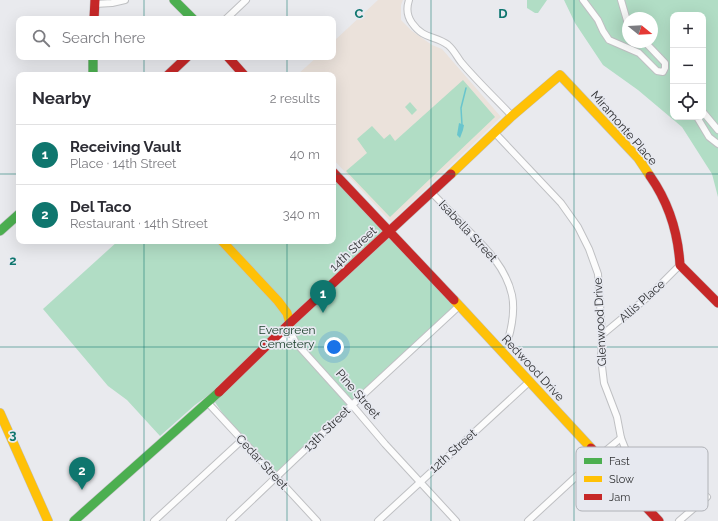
<!DOCTYPE html>
<meta charset="utf-8">
<style>
:root{--surface:#fff;--page:#f7f7f7;--text:#2b2b33;--muted:#7c7c81;--line:#e1e1e2;--accent:#0f766e}
body{margin:0;font-family:Raleway,sans-serif;background:var(--page);color:var(--text)}
.controls{position:absolute;right:12px;top:12px;display:grid;overflow:hidden;border-radius:8px;box-shadow:0 4px 16px #0002}
.controls button{width:36px;height:36px;display:grid;place-items:center;padding:0;border:0;border-bottom:1px solid var(--line);background:var(--surface);color:var(--text);font:20px sans-serif}
.compass{position:absolute;left:622px;top:12px;width:36px;height:36px;border-radius:50%;background:var(--surface);box-shadow:0 4px 16px #0002;rotate:108deg}
.you{position:absolute;left:334px;top:347px;width:14px;height:14px;margin:-10px;border:3px solid #fff;border-radius:50%;background:#1a73e8;box-shadow:0 0 0 6px #1a73e833}
.badge{display:grid;place-items:center;width:26px;height:26px;border-radius:50%;background:var(--accent);color:#fff;font-size:13px;font-weight:700}
.pin{position:absolute;translate:-50% -33px;filter:drop-shadow(0 1px 2px #0008)}
.pin::after{content:'';position:absolute;top:21px;width:14px;height:12px;background:inherit;clip-path:polygon(0 0,100% 0,50% 100%)}
.list{margin:0;padding:0;list-style:none}
h2{display:flex;justify-content:space-between;align-items:center;height:52px;margin:0;padding:0 16px;font-size:17px}
h2 small{font-size:13px;font-weight:400;color:var(--muted)}
.list li{display:grid;grid-template-columns:26px 1fr auto;gap:12px;align-items:center;box-sizing:border-box;height:60px;padding:0 16px;border-top:1px solid var(--line)}
.list b{display:block;font-size:15px;white-space:nowrap}
.list p{margin:0;font-size:13px;white-space:nowrap;color:var(--muted)}
.list em{font-size:13px;font-style:normal;color:var(--muted)}
.icon{flex:none;width:22px;height:22px;fill:none;stroke:currentColor;stroke-width:2;stroke-linecap:round;stroke-linejoin:round}
.map{position:relative;flex:none;width:718px;height:521px;overflow:hidden}
.search{position:absolute;background:var(--surface);box-shadow:0 4px 16px #0002;left:16px;top:16px;width:320px;height:44px;display:flex;align-items:center;gap:10px;box-sizing:border-box;padding:0 14px;border-radius:8px;color:var(--muted);font-size:15px}
.panel{position:absolute;background:var(--surface);box-shadow:0 4px 16px #0002;left:16px;top:72px;width:320px;height:172px;border-radius:8px}
.map>svg:first-child{display:block}
.industrial{fill:#ebe2db}
.green{fill:#b1ddc5;fill-rule:evenodd}
.water{fill:#69c5cd}
.lines{fill:none;stroke-linecap:round;stroke-linejoin:round}
.stream{stroke:#69c5cd;stroke-width:1.5}
.street-casing{stroke:#bfc0c3;stroke-width:8}
.fast-casing{stroke:#bfc0c3;stroke-width:10}
.slow-casing{stroke:#bfc0c3;stroke-width:10}
.jam-casing{stroke:#bfc0c3;stroke-width:10}
.street{stroke:#fcfcfc;stroke-width:6}
.fast{stroke:#4caf50;stroke-width:9}
.slow{stroke:#ffc107;stroke-width:9}
.jam{stroke:#c62828;stroke-width:9}
.grid{fill:none;stroke:#0f766e;stroke-width:1;stroke-opacity:0.55}
.labels{text-anchor:middle;stroke-width:3.5;stroke-linejoin:round;paint-order:stroke}
.street-label{font-size:12px;fill:#303133;stroke:#e7e9f0}
.park-label{font-size:12px;fill:#1c402b;stroke:#e7e9f0}
.key{fill:#e7e9f0;stroke:#b0b2b7;stroke-width:1}
.key-label{font-size:11px;fill:#303133}
.grid-label{font-size:13px;text-anchor:middle;font-weight:bold;fill:#0f766e;stroke:#e7e9f0;stroke-width:3.5;stroke-linejoin:round;paint-order:stroke}
</style>
<div class="map">
<svg width="718" height="521" viewBox="0 0 718 521">
<rect width="100%" height="100%" fill="#e9eaee"/>
<polygon class="industrial" points="378,0 403,0 401,5 401,20 412,31 432,45 442,49 501,117 391,222 333,159 333,75 297,75 317,57 333,57 333,42"/>
<g class="green">
<polygon points="527,0 547,0 538,13 535,13 527,8"/>
<path d="M 564,0 L 718,0 L 718,197 L 712,174 L 682,127 L 638,90 L 603,65 L 575,23 ZM 673,15 L 703,15 L 703,117 L 673,117 ZM 628,18 L 652,18 L 652,42 L 628,42 Z"/>
<polygon points="463,80 495,117 390,217 346,171 367,153 357,139 372,126 384,139 390,134 395,141"/>
<polygon points="410,102 417,110 412,115 405,107"/>
<path d="M 333,175 L 461,308 L 278,477 C 254,451 228,425 210,394 L 195,405 L 160,436 L 127,400 L 108,386 L 43,309 L 118,241 L 333,241 Z"/>
</g>
<polygon class="water" points="459,123 464,125 463,130 460,138 457,135"/>
<g class="lines">
<polyline class="stream" points="462,125 461,108 466,88"/>
<g class="street-casing">
<g id="street">
<path d="M 409,0 C 406,9 407,16 412,23 C 424,40 435,35 448,45 C 454,50 457,57 461,62 C 477,81 495,98 512,116"/>
<polyline points="583,0 598,20 603,31 609,40 639,53 657,71 663,72 665,68 665,63 645,42"/>
<polyline points="621,0 628,24"/>
<polyline points="95,4 112,3 125,0"/>
<polyline points="226,19 246,0"/>
<polyline points="703,112 718,130"/>
<polyline points="697,117 709,137 718,144"/>
<polyline points="495,133 561,203 578,227 589,249 598,274 602,335 601,358 604,383 617,417 621,438 633,468 635,481 631,493"/>
<path d="M 432,193 C 444,205 456,218 468,230 C 487,249 506,268 512,295 C 515,310 512,326 508,340"/>
<polyline points="290,323 292,335 296,343 352,405 385,444 456,521"/>
<polyline points="602,335 649,296 680,265"/>
<polyline points="274,340 284,339 296,343"/>
<polyline points="208,403 317,521"/>
<polyline points="154,521 242,440"/>
<polyline points="230,521 352,405 459,306"/>
<polyline points="378,521 529,382"/>
<polyline points="528,521 592,462 621,438"/>
<polyline points="679,521 707,497"/>
</g>
</g>
<g class="fast-casing">
<g id="fast">
<polyline points="174,0 193,19"/>
<polyline points="93,57 93,75"/>
<polyline points="0,231 19,214"/>
<polyline points="74,521 219,392"/>
</g>
</g>
<g class="slow-casing">
<g id="slow">
<polyline points="451,174 512,116 560,75 638,158 650,176"/>
<polyline points="222,241 278,301 287,313 290,323"/>
<polyline points="454,300 591,448"/>
<polyline points="0,413 48,521"/>
</g>
</g>
<g class="jam-casing">
<g id="jam">
<polyline points="94,19 95,0"/>
<polyline points="228,57 244,75"/>
<polyline points="168,75 187,57"/>
<polyline points="333,172 454,300"/>
<path d="M 650,176 C 669,203 678,232 680,265 L 718,303"/>
<polyline points="219,392 290,323 451,174"/>
<polyline points="591,448 659,521"/>
</g>
</g>
<use href="#street" class="street"/>
<use href="#fast" class="fast"/>
<use href="#slow" class="slow"/>
<use href="#jam" class="jam"/>
</g>
<path class="grid" d="M 144,0 L 144,19M 287,0 L 287,19M 431,0 L 431,521M 574,0 L 574,521M 144,57 L 144,75M 287,57 L 287,75M 0,174 L 19,174M 333,174 L 718,174M 144,241 L 144,521M 287,241 L 287,521M 0,347 L 718,347"/>
<g class="labels">
<g class="street-label">
<text transform="translate(624 128) rotate(49)" y="4">Miramonte Place</text>
<text transform="translate(468 231) rotate(47)" y="4">Isabella Street</text>
<text transform="translate(353 249) rotate(-43)" y="4">14th Street</text>
<text transform="translate(642 301) rotate(-42)" y="4">Allis Place</text>
<text transform="translate(600 322) rotate(-93)" y="4">Glenwood Drive</text>
<text transform="translate(533 368) rotate(47)" y="4">Redwood Drive</text>
<text transform="translate(358 394) rotate(49)" y="4">Pine Street</text>
<text transform="translate(327 429) rotate(-44)" y="4">13th Street</text>
<text transform="translate(453 451) rotate(-42)" y="4">12th Street</text>
<text transform="translate(262 462) rotate(47)" y="4">Cedar Street</text>
</g>
<g class="park-label">
<text x="287" y="334">Evergreen<tspan x="287" dy="14">Cemetery</tspan></text>
</g>
</g>
<rect x="576" y="447" width="132" height="64" rx="6" class="key"/>
<rect x="584" y="458" width="18" height="6" fill="#4caf50"/>
<rect x="584" y="476" width="18" height="6" fill="#ffc107"/>
<rect x="584" y="494" width="18" height="6" fill="#c62828"/>
<g class="key-label">
<text x="609" y="465">Fast</text>
<text x="609" y="483">Slow</text>
<text x="609" y="501">Jam</text>
</g>
<g class="grid-label">
<text x="359" y="18">C</text>
<text x="503" y="18">D</text>
<text x="13" y="265">2</text>
<text x="13" y="439">3</text>
</g>
</svg>
<div class="controls">
<button>+</button>
<button>−</button>
<button><svg class="icon" aria-label="locate" viewBox="0 0 24 24"><circle cx="12" cy="12" r="6"/><path d="M12 2v4M12 18v4M2 12h4M18 12h4"/></svg></button>
</div>
<svg class="compass" viewBox="-18 -18 36 36"><path d="M0-13l5 13h-10z" fill="#e53935"/><path d="M0 13l5-13h-10z" fill="#7c7c81"/></svg>
<div class="you"></div>
<div class="pin badge" style="left:323px;top:313px">1</div>
<div class="pin badge" style="left:82px;top:490px">2</div>
<div class="search"><svg class="icon" aria-label="search" viewBox="0 0 24 24"><circle cx="10" cy="10" r="6"/><path d="M15 15l6 6"/></svg>Search here</div>
<section class="panel">
<h2>Nearby<small>2 results</small></h2>
<ul class="list">
<li><span class="badge">1</span><div><b>Receiving Vault</b><p>Place · 14th Street</p></div><em>40 m</em></li>
<li><span class="badge">2</span><div><b>Del Taco</b><p>Restaurant · 14th Street</p></div><em>340 m</em></li>
</ul>
</section>
</div>
